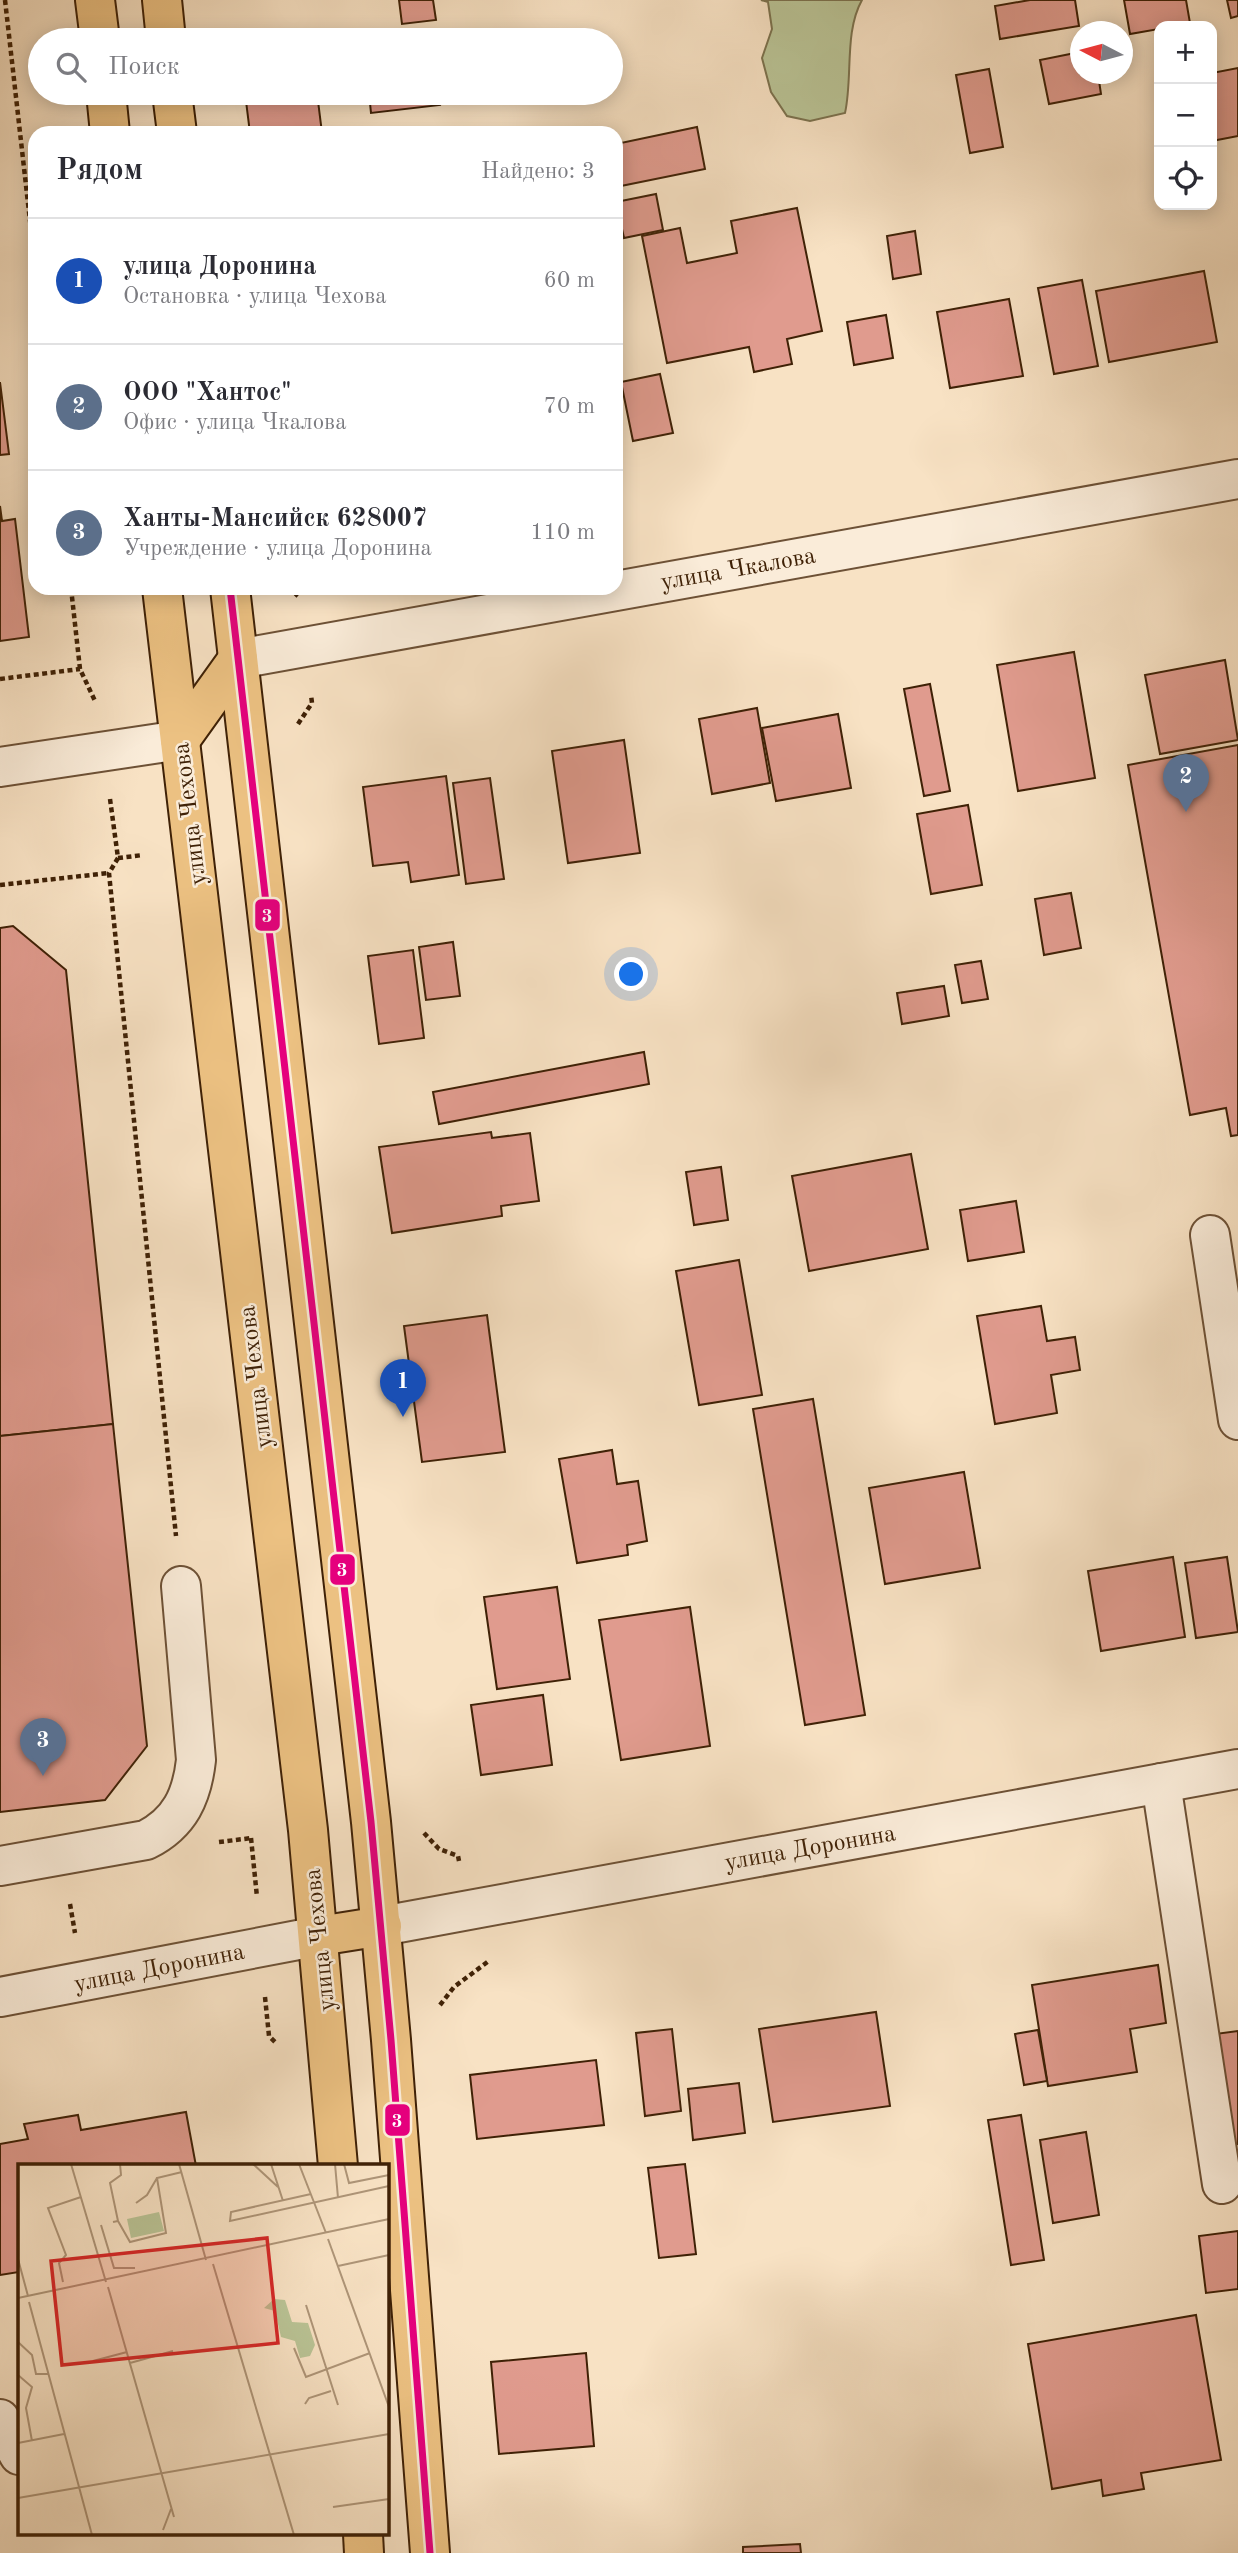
<!DOCTYPE html>
<html lang="ru">
<meta charset="utf-8">
<style>
:root{--surface:#fff;--page:#f7f7f7;--text:#2b2b33;--muted:#7c7c81;--line:#e1e1e2;--accent:#2563eb}
body{margin:0;font-family:"Old Standard TT",serif;background:var(--page);color:var(--text)}
.controls{position:absolute;right:21px;top:21px;display:grid;overflow:hidden;border-radius:14px;box-shadow:0 4px 18px #0003}
.controls button{width:63px;height:63px;display:grid;place-items:center;padding:0;border:0;border-bottom:2px solid var(--line);background:var(--surface);color:var(--text);font:35px sans-serif}
.compass{position:absolute;left:1070px;top:21px;width:63px;height:63px;border-radius:50%;background:var(--surface);box-shadow:0 4px 18px #0003;rotate:276deg}
.you{position:absolute;left:632px;top:975px;width:24px;height:24px;margin:-18px;border:5px solid #fff;border-radius:50%;background:#1a73e8;box-shadow:0 0 0 10px #1a73e833}
.badge{display:grid;place-items:center;width:46px;height:46px;border-radius:50%;background:var(--accent);color:#fff;font-size:23px;font-weight:700}
.pin{position:absolute;translate:-50% -58px;filter:drop-shadow(0 2px 4px #0008)}
.pin::after{content:'';position:absolute;top:37px;width:24px;height:21px;background:inherit;clip-path:polygon(0 0,100% 0,50% 100%)}
.list{margin:0;padding:0;list-style:none}
h2{display:flex;justify-content:space-between;align-items:center;height:91px;margin:0;padding:0 28px;font-size:30px}
h2 small{font-size:23px;font-weight:400;color:var(--muted)}
.list li{display:grid;grid-template-columns:46px 1fr auto;gap:21px;align-items:center;box-sizing:border-box;height:126px;padding:0 28px;border-top:2px solid var(--line)}
.list b{display:block;font-size:26px;white-space:nowrap}
.list p{margin:0;font-size:23px;white-space:nowrap;color:var(--muted)}
.list em{font-size:23px;font-style:normal;color:var(--muted)}
.icon{flex:none;width:38px;height:38px;fill:none;stroke:currentColor;stroke-width:2;stroke-linecap:round;stroke-linejoin:round}
.map{position:relative;flex:none;width:1238px;height:2553px;overflow:hidden}
.search{position:absolute;background:var(--surface);box-shadow:0 4px 18px #0003;left:28px;top:28px;width:595px;height:77px;display:flex;align-items:center;gap:18px;box-sizing:border-box;padding:0 24px;border-radius:38px;color:var(--muted);font-size:26px}
.panel{position:absolute;background:var(--surface);box-shadow:0 4px 18px #0003;left:28px;top:126px;width:595px;height:469px;border-radius:21px}
.map>svg:first-child{display:block}
.green{fill:#bac496;stroke:#7c724e;stroke-width:2}
.building{fill:#e09b8e;stroke:#3f2106;stroke-width:2}
.lines{fill:none;stroke-linecap:round;stroke-linejoin:round}
.minor-casing{stroke:#6d5136;stroke-width:42}
.major-casing{stroke:#3f2106;stroke-width:42}
.path{stroke:#3f2106;stroke-width:4.5;stroke-dasharray:5 3.5;stroke-linecap:butt}
.minor{stroke:#faecd9;stroke-width:38}
.major{stroke:#ecc182;stroke-width:38}
.bus-1-casing{stroke:#faecd9;stroke-width:12}
.bus-1{stroke:#e5007d;stroke-width:7}
.labels{text-anchor:middle;stroke-width:5;stroke-linejoin:round;paint-order:stroke}
.street-label{font-size:24px;fill:#3f2106;stroke:#faecd9}
.inset-road{fill:none;stroke:#ae9578;stroke-width:2}
.view{fill:#d62828;fill-opacity:0.15;stroke:#d62828;stroke-width:3.5}
.inset-edge{fill:none;stroke:#3f2106;stroke-width:3.5}
.line-badge{stroke:#faecd9;stroke-width:2.5}
.badge-label{font-size:19px;text-anchor:middle;font-weight:bold;fill:#fff}
</style>
<div class="map">
<svg width="1238" height="2553" viewBox="0 0 1238 2553">
<rect width="100%" height="100%" fill="#f8e2c4"/>
<filter id="stains"><feTurbulence type="fractalNoise" baseFrequency=".00286" numOctaves="4"/><feColorMatrix values="0 0 0 0 .2 0 0 0 0 .09 0 0 0 0 .02 0 0 0 .5 -.17"/></filter>
<radialGradient id="worn" r=".72"><stop offset=".6" stop-color="#630" stop-opacity="0"/><stop offset="1" stop-color="#630" stop-opacity=".3"/></radialGradient>
<path class="green" d="M 761,0 L 862,0 C 844,32 853,77 845,113 L 810,121 L 787,116 L 771,92 L 762,58 L 772,29 L 768,2 Z"/>
<g class="building">
<polygon points="399,0 433,0 436,20 402,24"/>
<polygon points="1030,0 1075,0 1079,26 1000,39 995,6"/>
<polygon points="1124,0 1186,0 1190,23 1159,26 1159,29 1130,34"/>
<polygon points="1227,0 1238,0 1238,16 1231,18"/>
<polygon points="1080,52 1080,74 1098,74 1101,94 1049,104 1040,60"/>
<polygon points="1238,68 1238,136 1212,141 1212,73"/>
<polygon points="989,69 1003,147 970,153 956,75"/>
<polygon points="245,93 317,93 322,133 250,133"/>
<polygon points="369,93 438,93 440,105 371,113"/>
<polygon points="697,127 705,169 616,187 616,144"/>
<polygon points="656,194 663,230 624,238 616,202"/>
<polygon points="797,208 822,331 787,339 792,364 754,372 749,347 667,363 642,236 680,228 687,263 737,253 731,221"/>
<polygon points="915,231 921,274 893,279 887,236"/>
<polygon points="1204,271 1217,342 1109,362 1096,291"/>
<polygon points="1082,280 1098,366 1054,374 1038,288"/>
<polygon points="1009,299 1023,376 950,388 937,312"/>
<polygon points="886,315 893,358 854,365 847,322"/>
<polygon points="660,374 673,433 633,441 621,382"/>
<polygon points="0,382 9,454 0,455"/>
<polygon points="0,506 2,521 15,519 29,637 0,641"/>
<polygon points="1074,652 1095,778 1018,791 997,665"/>
<polygon points="1225,660 1238,740 1160,754 1145,675"/>
<polygon points="930,684 950,791 924,796 904,689"/>
<polygon points="757,708 770,783 712,794 699,719"/>
<polygon points="838,714 851,788 776,801 762,728"/>
<polygon points="624,740 640,853 568,863 552,751"/>
<polygon points="1238,745 1238,1135 1231,1136 1226,1108 1190,1115 1128,765"/>
<polygon points="446,776 459,875 411,882 408,862 373,866 363,787"/>
<polygon points="490,778 504,879 466,884 453,783"/>
<polygon points="968,805 982,885 931,894 917,814"/>
<polygon points="1071,893 1081,948 1044,955 1035,899"/>
<polygon points="13,926 66,970 113,1424 0,1436 0,928"/>
<polygon points="453,942 460,996 426,1000 419,947"/>
<polygon points="413,950 424,1038 379,1044 368,956"/>
<polygon points="981,961 988,999 962,1003 955,965"/>
<polygon points="944,986 949,1016 902,1024 897,993"/>
<polygon points="644,1052 649,1084 439,1124 433,1092"/>
<polygon points="491,1132 492,1138 530,1133 539,1201 501,1206 502,1216 392,1233 379,1147"/>
<polygon points="911,1154 928,1249 809,1271 792,1176"/>
<polygon points="721,1167 728,1220 694,1225 686,1172"/>
<polygon points="1016,1201 1024,1252 968,1261 960,1210"/>
<polygon points="739,1260 762,1395 699,1405 676,1271"/>
<polygon points="1041,1306 1047,1341 1075,1337 1080,1370 1051,1375 1057,1413 995,1424 977,1316"/>
<polygon points="487,1315 505,1452 422,1462 404,1326"/>
<polygon points="813,1399 865,1715 805,1725 753,1409"/>
<polygon points="113,1424 147,1746 105,1800 0,1812 0,1436"/>
<polygon points="612,1450 617,1484 638,1481 647,1541 627,1545 628,1555 577,1563 559,1459"/>
<polygon points="964,1472 980,1568 885,1584 869,1488"/>
<polygon points="1173,1557 1185,1637 1101,1651 1088,1571"/>
<polygon points="1227,1557 1238,1632 1196,1638 1185,1563"/>
<polygon points="557,1587 570,1679 497,1689 484,1597"/>
<polygon points="690,1607 710,1746 621,1760 599,1620"/>
<polygon points="543,1695 552,1765 481,1775 471,1705"/>
<polygon points="1158,1965 1166,2023 1130,2029 1137,2072 1048,2086 1032,1985"/>
<polygon points="876,2012 890,2106 773,2122 759,2029"/>
<polygon points="672,2029 681,2111 645,2116 636,2033"/>
<polygon points="1038,2030 1047,2081 1024,2085 1015,2034"/>
<polygon points="1238,2031 1238,2144 1232,2145 1215,2034"/>
<polygon points="596,2060 604,2125 477,2139 470,2075"/>
<polygon points="739,2083 745,2133 693,2140 688,2089"/>
<polygon points="186,2112 196,2166 19,2166 19,2272 0,2275 0,2144 28,2139 24,2124 78,2115 81,2130"/>
<polygon points="1021,2115 1044,2260 1011,2265 988,2120"/>
<polygon points="1086,2132 1099,2215 1053,2223 1040,2140"/>
<polygon points="685,2164 696,2254 659,2258 648,2168"/>
<polygon points="1238,2231 1238,2289 1206,2293 1199,2236"/>
<polygon points="1196,2315 1221,2460 1141,2473 1144,2489 1103,2496 1101,2480 1052,2489 1028,2344"/>
<polygon points="586,2353 594,2446 499,2454 491,2362"/>
<polygon points="800,2544 801,2553 743,2553 743,2547"/>
</g>
<g class="lines">
<g class="minor-casing">
<g id="minor">
<polyline points="238,659 1238,479"/>
<polyline points="0,767 180,740"/>
<polyline points="1210,1235 1238,1420"/>
<polyline points="1161,1783 1222,2184"/>
<path d="M 0,1866 L 146,1840 C 180,1823 192,1796 196,1760 L 181,1586"/>
<polyline points="382,1926 1238,1769"/>
<polyline points="0,1997 319,1936"/>
<polyline points="0,2419 19,2455"/>
</g>
</g>
<g class="major-casing">
<g id="major">
<polyline points="95,0 100,40"/>
<polyline points="162,0 166,40"/>
<polyline points="106,93 110,133"/>
<polyline points="172,93 177,133"/>
<polyline points="162,588 308,1830 338,2166"/>
<polyline points="230,588 371,1822 391,2040 430,2553"/>
<polyline points="180,740 238,659"/>
<polyline points="319,1936 382,1926"/>
<polyline points="363,2534 364,2553"/>
</g>
</g>
<g class="path">
<polyline points="5,0 35,265"/>
<polyline points="71,588 80,669 95,701"/>
<polyline points="289,588 298,596"/>
<polyline points="0,679 80,669"/>
<polyline points="298,724 312,703 311,695"/>
<polyline points="110,799 118,858 109,873 176,1536"/>
<polyline points="118,858 143,855"/>
<polyline points="0,885 109,873"/>
<polyline points="424,1833 439,1849 458,1856 459,1861"/>
<polyline points="251,1838 257,1897"/>
<polyline points="219,1842 252,1838"/>
<polyline points="70,1904 75,1933"/>
<polyline points="265,1997 269,2036 277,2044"/>
<polyline points="440,2005 454,1987 490,1960"/>
</g>
<use href="#minor" class="minor"/>
<use href="#major" class="major"/>
<g class="bus-1-casing">
<polyline id="bus-1" points="230,588 371,1822 391,2040 430,2553"/>
</g>
<use href="#bus-1" class="bus-1"/>
</g>
<g class="labels">
<g class="street-label">
<text transform="translate(738 568) rotate(-10)" y="8">улица Чкалова</text>
<text transform="translate(189 814) rotate(-97)" y="8">улица Чехова</text>
<text transform="translate(255 1377) rotate(-97)" y="8">улица Чехова</text>
<text transform="translate(810 1847) rotate(-10)" y="8">улица Доронина</text>
<text transform="translate(319 1940) rotate(-96)" y="8">улица Чехова</text>
<text transform="translate(159 1967) rotate(-11)" y="8">улица Доронина</text>
</g>
</g>
<g transform="translate(18 2164)">
<rect width="371" height="371" fill="#f8e2c4"/>
<path d="M 141,48 L 146,67 L 113,74 L 109,55 ZM 256,135 L 267,136 L 274,158 L 290,159 L 297,181 L 292,192 L 282,194 L 277,177 L 263,173 L 257,147 L 246,144 Z" fill="#bac496"/>
<path class="inset-road" d="M 53,0 L 88,118M 161,0 L 188,96M 235,0 L 260,23M 253,0 L 265,37M 281,0 L 308,69M 317,0 L 320,34M 326,0 L 331,19 L 371,11M 293,30 L 213,48 L 212,57 L 371,22M 118,39 L 129,31 L 139,14M 100,57 L 112,78 L 148,69 L 139,14 L 164,8M 95,58 L 100,57 L 92,19 L 103,11 L 102,0M 83,61 L 96,104 L 117,104M 310,75 L 371,243M 0,95 L 10,132M 195,100 L 276,371M 320,102 L 371,91M 45,118 L 41,99 L 48,91 L 30,44 L 63,33M 90,123 L 156,353M 0,134 L 371,55M 11,138 L 74,371M 288,141 L 320,241M 0,178 L 14,191 L 18,210 L 31,210M 276,184 L 288,213 L 352,189M 75,197 L 109,188M 112,199 L 155,187M 0,211 L 14,223 L 8,244 L 14,277M 287,240 L 291,234 L 313,227M 0,279 L 46,270M 0,334 L 371,270M 315,343 L 371,335M 145,366 L 153,345"/>
<path class="view" d="M 249,74 L 260,179 L 44,201 L 33,97 Z"/>
<rect width="371" height="371" class="inset-edge"/>
</g>
<g class="line-badge">
<rect x="254" y="898" width="27" height="34" rx="7" fill="#e5007d"/>
<rect x="329" y="1553" width="27" height="33" rx="7" fill="#e5007d"/>
<rect x="384" y="2103" width="27" height="34" rx="7" fill="#e5007d"/>
</g>
<g class="badge-label">
<text x="267" y="922">3</text>
<text x="342" y="1576">3</text>
<text x="397" y="2127">3</text>
</g>
<rect width="100%" height="100%" filter="url(#stains)"/>
<rect width="100%" height="100%" fill="url(#worn)"/>
</svg>
<div class="controls">
<button>+</button>
<button>−</button>
<button><svg class="icon" aria-label="locate" viewBox="0 0 24 24"><circle cx="12" cy="12" r="6"/><path d="M12 2v4M12 18v4M2 12h4M18 12h4"/></svg></button>
</div>
<svg class="compass" viewBox="-18 -18 36 36"><path d="M0-13l5 13h-10z" fill="#e53935"/><path d="M0 13l5-13h-10z" fill="#7c7c81"/></svg>
<div class="you"></div>
<div class="pin badge" style="left:403px;top:1417px;background:#1a4fb4">1</div>
<div class="pin badge" style="left:1186px;top:812px;background:#5c6f8a">2</div>
<div class="pin badge" style="left:43px;top:1776px;background:#5c6f8a">3</div>
<div class="search"><svg class="icon" aria-label="search" viewBox="0 0 24 24"><circle cx="10" cy="10" r="6"/><path d="M15 15l6 6"/></svg>Поиск</div>
<section class="panel">
<h2>Рядом<small>Найдено: 3</small></h2>
<ul class="list">
<li><span class="badge" style="background:#1a4fb4">1</span><div><b>улица Доронина</b><p>Остановка · улица Чехова</p></div><em>60 m</em></li>
<li><span class="badge" style="background:#5c6f8a">2</span><div><b>ООО &quot;Хантос&quot;</b><p>Офис · улица Чкалова</p></div><em>70 m</em></li>
<li><span class="badge" style="background:#5c6f8a">3</span><div><b>Ханты-Мансийск 628007</b><p>Учреждение · улица Доронина</p></div><em>110 m</em></li>
</ul>
</section>
</div>
